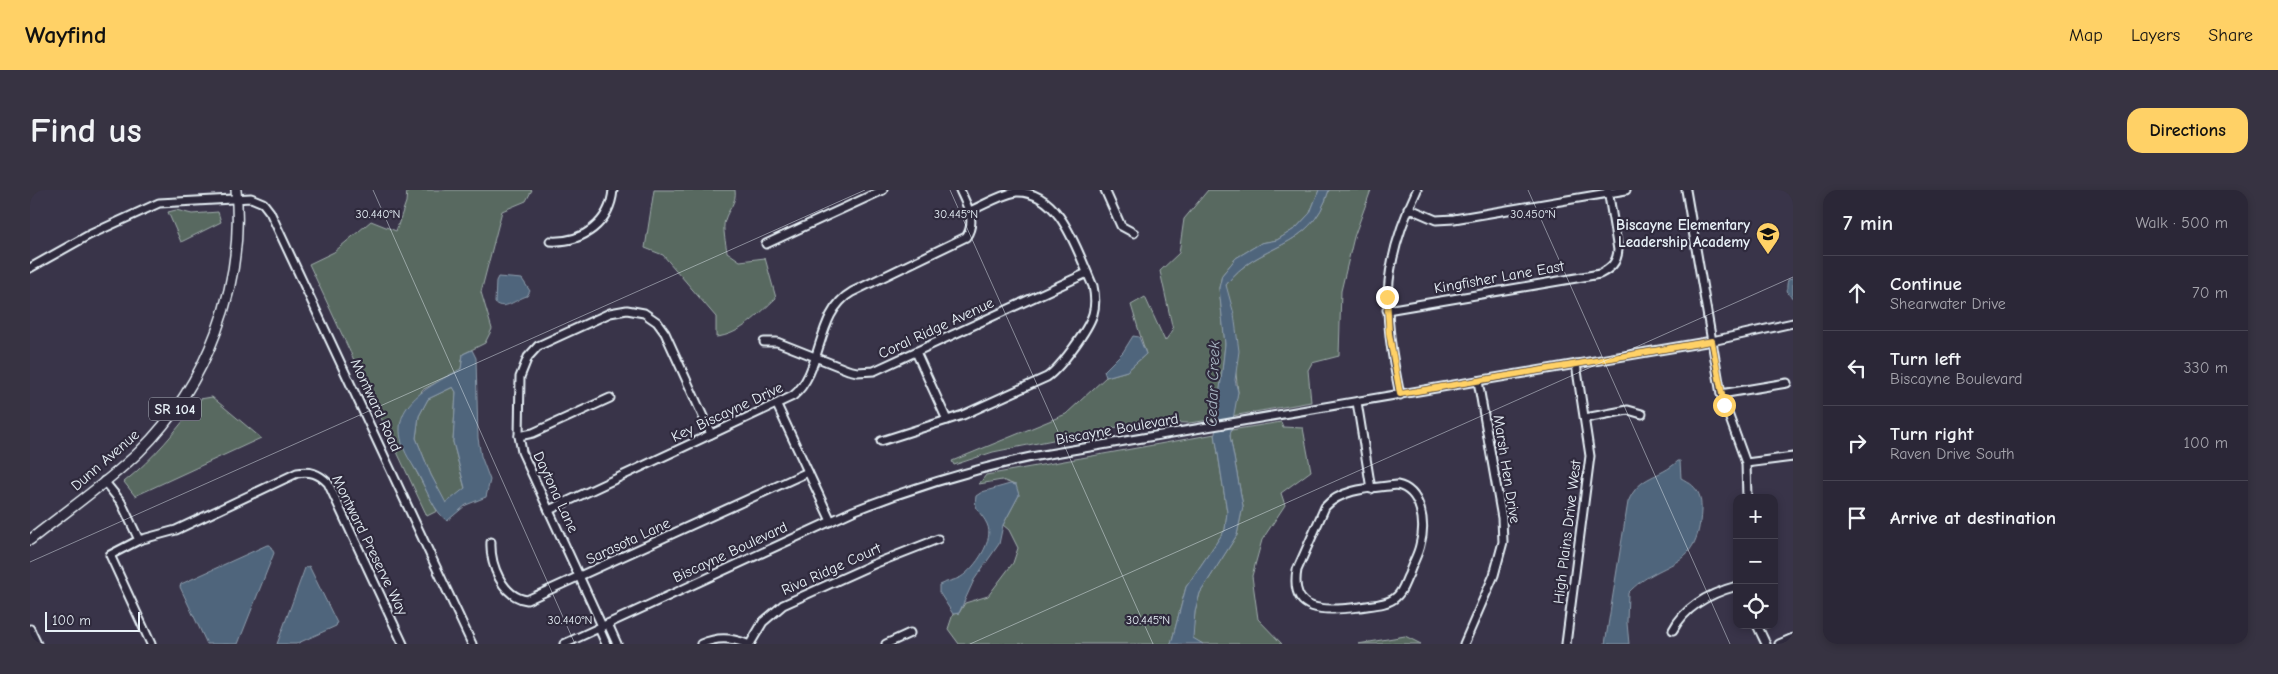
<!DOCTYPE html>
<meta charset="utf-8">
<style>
:root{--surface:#2b2737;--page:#373342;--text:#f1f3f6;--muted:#a6a5ad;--line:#474452;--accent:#ffd166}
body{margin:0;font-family:"Comic Neue",sans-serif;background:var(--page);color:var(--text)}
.controls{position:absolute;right:15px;bottom:15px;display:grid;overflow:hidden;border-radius:10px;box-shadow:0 2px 8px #0003}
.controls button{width:45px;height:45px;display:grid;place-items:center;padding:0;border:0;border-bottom:1px solid var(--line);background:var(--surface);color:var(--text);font:25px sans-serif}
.scale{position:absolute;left:15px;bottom:12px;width:95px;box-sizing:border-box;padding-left:5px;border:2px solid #e8f1f8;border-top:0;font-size:14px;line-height:18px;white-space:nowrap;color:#e8f1f8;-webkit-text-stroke:4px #2f2a3d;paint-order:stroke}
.stop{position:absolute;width:15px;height:15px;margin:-11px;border:4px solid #ffd166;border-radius:50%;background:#fff}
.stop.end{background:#ffd166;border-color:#fff;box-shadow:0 1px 5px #0008}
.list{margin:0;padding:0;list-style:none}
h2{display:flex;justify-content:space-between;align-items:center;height:65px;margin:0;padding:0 20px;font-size:21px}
h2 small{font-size:16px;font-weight:400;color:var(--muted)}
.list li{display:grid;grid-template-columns:32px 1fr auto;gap:15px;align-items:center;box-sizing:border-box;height:75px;padding:0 20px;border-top:1px solid var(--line)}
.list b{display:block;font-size:19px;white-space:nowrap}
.list p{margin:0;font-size:16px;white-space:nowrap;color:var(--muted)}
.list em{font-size:16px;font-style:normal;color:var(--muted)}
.icon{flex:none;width:28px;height:28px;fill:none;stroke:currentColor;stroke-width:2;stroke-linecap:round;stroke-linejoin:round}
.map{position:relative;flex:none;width:1763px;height:454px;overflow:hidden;border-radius:15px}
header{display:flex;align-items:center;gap:30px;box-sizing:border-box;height:70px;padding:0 25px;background:var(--accent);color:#111}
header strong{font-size:24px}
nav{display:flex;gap:28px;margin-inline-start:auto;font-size:18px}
.intro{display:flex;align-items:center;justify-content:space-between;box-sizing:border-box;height:120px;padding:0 30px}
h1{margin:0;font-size:35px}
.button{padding:12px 22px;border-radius:15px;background:var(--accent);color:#111;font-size:18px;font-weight:700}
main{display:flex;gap:30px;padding:0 30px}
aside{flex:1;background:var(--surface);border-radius:15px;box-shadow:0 2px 8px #0003}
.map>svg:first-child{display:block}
.green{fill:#586961;stroke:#a0adac}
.water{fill:#50657b;stroke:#8d9dad;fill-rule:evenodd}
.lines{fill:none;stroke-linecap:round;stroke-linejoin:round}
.minor-casing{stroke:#e8f1f8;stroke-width:11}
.major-casing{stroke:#e8f1f8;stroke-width:12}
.minor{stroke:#2f2a3d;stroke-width:7}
.major{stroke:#2f2a3d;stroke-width:9}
.route{stroke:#ffd166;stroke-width:6}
.ticks{fill:none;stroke:#e8f1f8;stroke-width:1;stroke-opacity:0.45}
.labels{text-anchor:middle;stroke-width:4.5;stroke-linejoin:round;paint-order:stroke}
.shield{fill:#2f2a3d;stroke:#b0b5c0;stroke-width:1}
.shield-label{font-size:14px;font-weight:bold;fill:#e8f1f8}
.poi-label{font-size:15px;font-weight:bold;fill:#e8f1f8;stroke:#2f2a3d;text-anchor:end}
.street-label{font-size:15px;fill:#e8f1f8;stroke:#2f2a3d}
.water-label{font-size:16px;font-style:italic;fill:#abb9c6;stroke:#2f2a3d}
.ticks-label{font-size:12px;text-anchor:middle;fill:#e8f1f8;stroke:#2f2a3d;stroke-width:4.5;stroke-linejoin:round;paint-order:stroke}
</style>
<header>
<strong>Wayfind</strong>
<nav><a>Map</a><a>Layers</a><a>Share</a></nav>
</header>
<div class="intro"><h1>Find us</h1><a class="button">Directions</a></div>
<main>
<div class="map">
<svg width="1763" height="454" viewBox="0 0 1763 454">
<rect width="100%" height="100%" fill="#393449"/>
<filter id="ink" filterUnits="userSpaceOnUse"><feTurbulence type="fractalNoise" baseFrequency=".02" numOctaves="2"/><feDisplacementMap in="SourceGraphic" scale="10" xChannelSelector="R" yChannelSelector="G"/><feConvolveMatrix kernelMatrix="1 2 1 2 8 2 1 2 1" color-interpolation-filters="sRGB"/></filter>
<g filter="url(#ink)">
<g class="green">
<polygon points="377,0 502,0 496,11 472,21 451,102 462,139 455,153 433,164 431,179 392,200 373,256 407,321 397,326 279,74 304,62 341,31 366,41 376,12"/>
<path d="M 624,0 L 705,0 C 707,13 698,19 695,30 C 692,38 696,54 697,62 L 710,71 L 735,68 L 746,108 C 729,124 710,145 686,147 L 686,127 L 633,65 L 615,58 Z"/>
<polygon points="1178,0 1289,0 1280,23 1266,38 1247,50 1231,53 1206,68 1192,85 1189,98 1195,154 1187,229 1159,233 1113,232 963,262 924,275 922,271 1036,224 1076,187 1097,181 1116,164 1101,115 1115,107 1135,151 1143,140 1130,81 1149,63 1154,29"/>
<path d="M 1299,0 L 1341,0 L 1324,47 L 1311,101 L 1309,166 L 1282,173 L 1278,180 L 1281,212 L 1202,226 L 1208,202 L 1196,95 C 1227,51 1281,63 1299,0 Z"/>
<polygon points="146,20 162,24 188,22 191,32 151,52 138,22"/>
<polygon points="423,197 426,202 423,252 435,299 416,314 401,285 386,248 389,226 398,209"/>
<path d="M 182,207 L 231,248 L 105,306 L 94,292 C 124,268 147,240 170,209 Z"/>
<polygon points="1251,232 1253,237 1273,238 1281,281 1251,303 1255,315 1232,350 1222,386 1228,429 1252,454 1173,454 1162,448 1165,422 1170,403 1207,345 1213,316 1200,246 1201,240"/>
<polygon points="1185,244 1197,322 1195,340 1156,397 1141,454 929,454 918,439 923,424 929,423 935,413 958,406 983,373 988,358 979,340 973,335 989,305 985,295 972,290 949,294 956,285"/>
<polygon points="1375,446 1391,454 1328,454"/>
</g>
<g class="water">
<path d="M 1289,0 L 1299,0 C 1281,63 1227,51 1196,95 L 1204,124 L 1209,161 L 1205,190 L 1208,202 L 1200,246 L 1213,316 L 1207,345 L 1170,403 L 1165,422 L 1163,448 L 1173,454 L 1141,454 L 1156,397 L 1195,340 L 1197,322 L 1185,244 L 1195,154 L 1189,98 L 1192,85 L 1206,68 L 1231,53 L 1247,50 L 1266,38 L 1280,23 Z"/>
<path d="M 468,87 L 492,89 L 500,101 L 497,106 C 486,109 475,121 465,113 L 466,91 Z"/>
<path d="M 1763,87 L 1763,108 C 1756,104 1756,97 1758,90 Z"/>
<polygon points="1103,146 1109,147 1116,164 1097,181 1076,187 1074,181 1093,162"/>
<path d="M 442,160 L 446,168 L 448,248 L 451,266 L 460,290 L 456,307 L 436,315 L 417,331 C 404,321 397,301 389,286 C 384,276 376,266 373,256 C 358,214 402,195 431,179 L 433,164 ZM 423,197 L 426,202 L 423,252 L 435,298 L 416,313 L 401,285 L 386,248 L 389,226 L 398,209 Z"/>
<path d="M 1648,271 L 1650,271 L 1651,288 C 1666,296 1672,303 1671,321 C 1668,383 1631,368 1598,403 L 1597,433 L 1599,454 L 1575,454 L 1598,312 C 1610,284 1629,289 1648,271 Z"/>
<path d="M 980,294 L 986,295 L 989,305 L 973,335 L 969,354 L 944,390 L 929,423 L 923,424 L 909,402 L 909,395 C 916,391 924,391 931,387 C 945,378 965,350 957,334 C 952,323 943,320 946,306 L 952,302 Z"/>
<polygon points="237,355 240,355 244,363 208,454 177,454 150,397 151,394"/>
<polygon points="279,376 307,433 306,436 266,454 247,454 275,378"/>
</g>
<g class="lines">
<g class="minor-casing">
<g id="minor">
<polyline points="1075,0 1091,36 1104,43"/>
<polyline points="1656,0 1691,204 1716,273 1717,308"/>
<polyline points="1378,18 1406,30 1424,29 1596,0"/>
<path d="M 520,51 C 553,53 580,33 583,0"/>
<polyline points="736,54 853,0"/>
<polyline points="0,78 59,45 129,13 221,8 233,13 240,22 442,454"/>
<path d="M 1357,120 L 1570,84 C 1581,78 1587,73 1588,60 L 1578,0"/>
<polyline points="734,152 747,152 818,180 827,182 844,181 1057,83"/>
<polyline points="886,162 917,230"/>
<polyline points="1691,204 1757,193"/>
<path d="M 1370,205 C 1353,122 1350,78 1387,0"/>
<polyline points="1327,212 1341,299"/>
<polyline points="747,215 801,331"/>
<polyline points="1555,228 1598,220 1612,224"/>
<polyline points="489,246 503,243 580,208"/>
<path d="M 851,251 L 933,225 L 1017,187 C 1031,177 1058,140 1063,124 C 1066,114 1065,105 1063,96 C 1048,64 1031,0 986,2 C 970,5 954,15 940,21"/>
<polyline points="1716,273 1763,267"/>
<polyline points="74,291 91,312 109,350"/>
<path d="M 1367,295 C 1392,300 1396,334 1390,355 C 1388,365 1382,374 1379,384 C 1375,391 1373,402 1366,407 C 1358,415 1341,415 1330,417 C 1299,420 1259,426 1267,380 L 1295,317 C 1312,298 1343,298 1367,295 Z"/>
<path d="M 519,320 L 763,206 C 794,180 785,123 822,102 L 936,47 C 947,31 937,16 930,0"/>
<path d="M 461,352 C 460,374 472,407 497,410 L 778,282"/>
<polyline points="578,434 587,454"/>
<polyline points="1727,435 1736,454"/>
<polyline points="572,436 492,262 489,246 490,187 498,167 508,156 580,123 597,120 614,123 627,132 635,143 681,244"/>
<polyline points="569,438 576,454"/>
<polyline points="0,439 7,454"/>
<path d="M 1643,440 C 1656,415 1681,403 1707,396"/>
<path d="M 121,454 L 80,365 L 109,350 L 146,340 L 267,283 C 280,281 288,283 298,293 L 373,454"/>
<path d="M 534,454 L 823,321 C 881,298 940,280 1001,267 L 1682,151 L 1763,133"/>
<path d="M 671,454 C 687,447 700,447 717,454"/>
<polyline points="720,454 733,432 753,415 844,374 908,349"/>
<polyline points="856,454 880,443"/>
<polyline points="1434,454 1464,385 1473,352 1472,328 1448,191"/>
<polyline points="1536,454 1560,266 1546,174"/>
<polyline points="1749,454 1763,448"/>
</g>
</g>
<g class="major-casing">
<path id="major" d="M 0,350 C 36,321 76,294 109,262 C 177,195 215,95 206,0"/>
</g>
<use href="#minor" class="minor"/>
<use href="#major" class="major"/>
</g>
</g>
<g class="lines" filter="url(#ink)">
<polyline class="route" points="1357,107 1359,143 1370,204 1682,151 1694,215"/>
</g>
<path class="ticks" d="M 343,0 L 545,454M 920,0 L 1123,454M 1498,0 L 1700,454M 0,372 L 835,0M 940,454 L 1763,87"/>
<defs>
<g id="school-pin" transform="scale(1.25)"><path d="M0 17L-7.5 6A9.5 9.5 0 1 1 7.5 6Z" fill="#ffd166" stroke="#2f2a3d"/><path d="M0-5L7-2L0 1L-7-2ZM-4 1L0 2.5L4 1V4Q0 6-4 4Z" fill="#111"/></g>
</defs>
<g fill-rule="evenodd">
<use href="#school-pin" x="1738" y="44"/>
</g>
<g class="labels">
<rect class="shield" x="119" y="207.5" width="52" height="23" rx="4"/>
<g class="shield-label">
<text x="145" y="224">SR 104</text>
</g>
<g class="poi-label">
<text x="1720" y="40">Biscayne Elementary<tspan x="1720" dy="17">Leadership Academy</tspan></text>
</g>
<g class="street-label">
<text transform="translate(1469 87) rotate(-10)" y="5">Kingfisher Lane East</text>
<text transform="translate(906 138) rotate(-25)" y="5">Coral Ridge Avenue</text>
<text transform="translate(346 215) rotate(65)" y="5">Montward Road</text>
<text transform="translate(697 222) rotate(-25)" y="5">Key Biscayne Drive</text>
<text transform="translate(1087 239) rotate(-10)" y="5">Biscayne Boulevard</text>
<text transform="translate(75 270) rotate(-41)" y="5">Dunn Avenue</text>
<text transform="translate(1477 279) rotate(81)" y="5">Marsh Hen Drive</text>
<text transform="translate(526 302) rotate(65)" y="5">Daytona Lane</text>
<text transform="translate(1537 342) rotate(-83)" y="5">High Plains Drive West</text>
<text transform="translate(598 351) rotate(-25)" y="5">Sarasota Lane</text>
<text transform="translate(340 355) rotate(64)" y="5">Montward Preserve Way</text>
<text transform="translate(700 362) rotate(-25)" y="5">Biscayne Boulevard</text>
<text transform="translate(801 379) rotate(-24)" y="5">Riva Ridge Court</text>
</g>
<g class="water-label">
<text transform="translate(1182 194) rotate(-88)" y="6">Cedar Creek</text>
</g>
</g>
<g class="ticks-label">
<text x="926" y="28">30.445°N</text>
<text x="348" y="28">30.440°N</text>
<text x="1503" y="28">30.450°N</text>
<text x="540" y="434">30.440°N</text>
<text x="1118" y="434">30.445°N</text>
</g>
</svg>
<div class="controls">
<button>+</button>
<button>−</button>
<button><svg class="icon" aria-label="locate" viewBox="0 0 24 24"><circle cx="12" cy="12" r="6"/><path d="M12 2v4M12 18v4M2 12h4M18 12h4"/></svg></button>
</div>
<div class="scale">100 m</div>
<div class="stop" style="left:1694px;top:215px"></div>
<div class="stop end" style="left:1357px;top:107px"></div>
</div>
<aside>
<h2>7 min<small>Walk · 500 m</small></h2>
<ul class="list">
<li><svg class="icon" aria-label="ahead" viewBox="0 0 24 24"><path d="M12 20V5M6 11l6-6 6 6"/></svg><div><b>Continue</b><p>Shearwater Drive</p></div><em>70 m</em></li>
<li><svg class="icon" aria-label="left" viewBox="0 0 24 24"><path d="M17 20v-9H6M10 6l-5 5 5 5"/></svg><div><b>Turn left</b><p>Biscayne Boulevard</p></div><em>330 m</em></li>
<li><svg class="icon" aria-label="right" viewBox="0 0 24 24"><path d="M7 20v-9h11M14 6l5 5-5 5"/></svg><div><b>Turn right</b><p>Raven Drive South</p></div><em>100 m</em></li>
<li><svg class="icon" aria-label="arrive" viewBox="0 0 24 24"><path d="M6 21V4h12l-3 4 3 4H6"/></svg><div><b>Arrive at destination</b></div></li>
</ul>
</aside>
</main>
